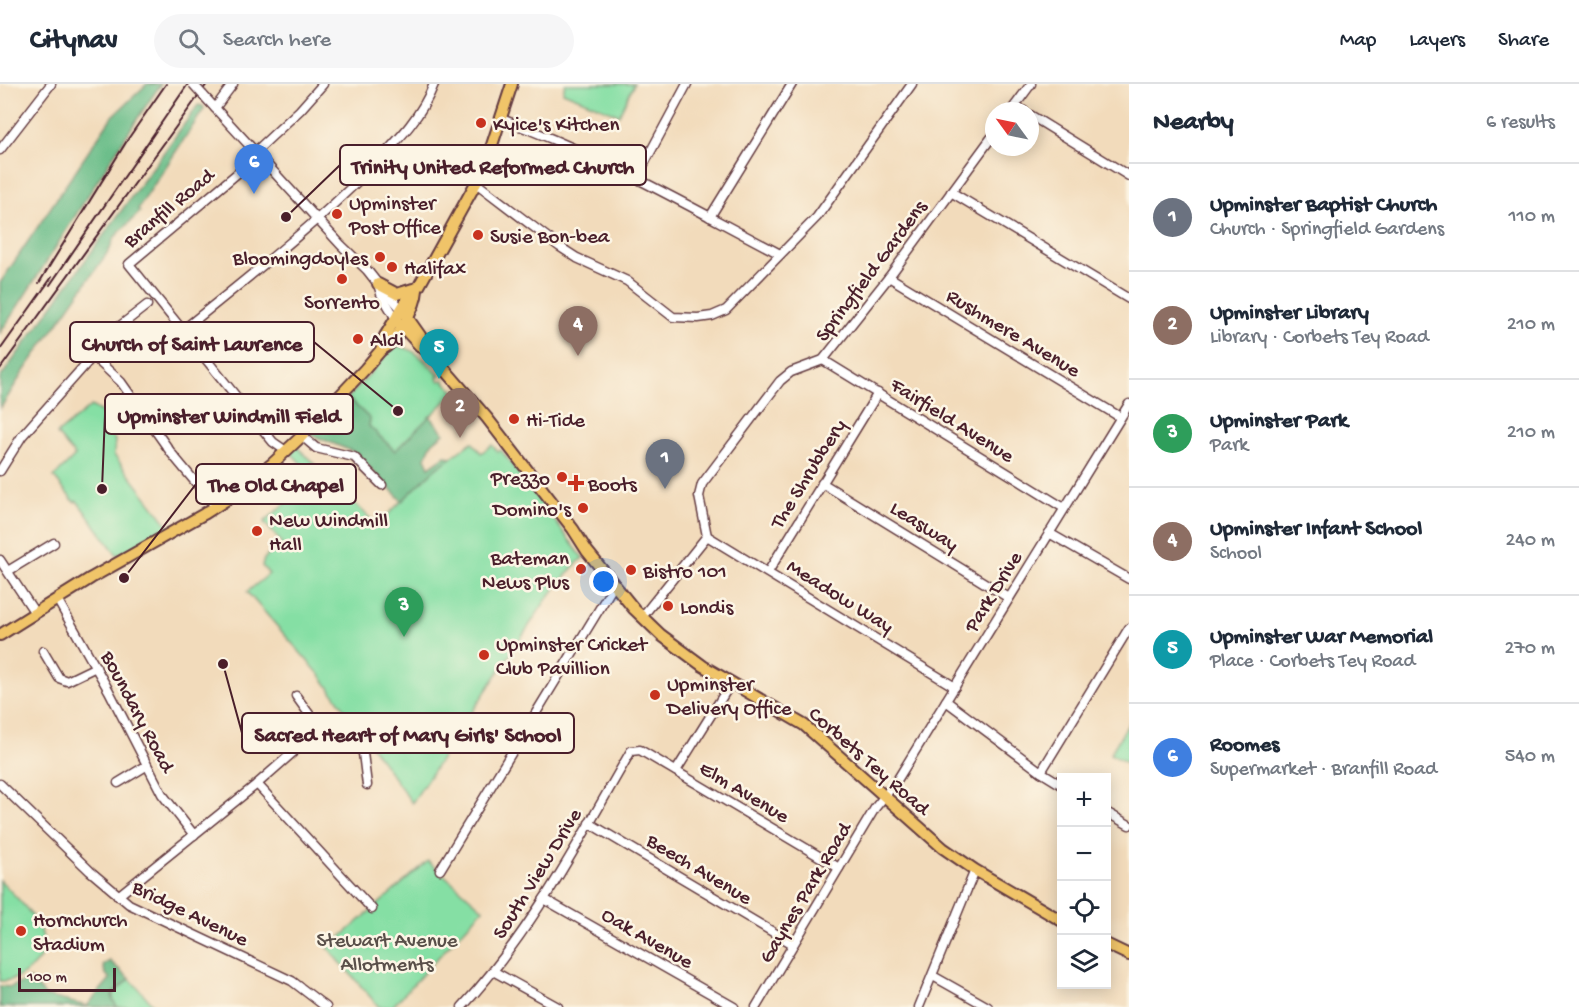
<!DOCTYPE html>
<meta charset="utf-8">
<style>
:root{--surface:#fff;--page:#f6f6f7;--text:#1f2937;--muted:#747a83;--line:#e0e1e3;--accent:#c8321e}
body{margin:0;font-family:"Gochi Hand",sans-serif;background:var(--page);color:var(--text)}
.controls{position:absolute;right:18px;bottom:18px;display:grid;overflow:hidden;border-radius:0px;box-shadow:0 3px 15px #0003}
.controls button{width:54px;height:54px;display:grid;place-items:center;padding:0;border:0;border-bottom:2px solid var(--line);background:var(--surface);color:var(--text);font:30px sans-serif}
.compass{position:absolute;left:985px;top:18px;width:54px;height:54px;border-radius:50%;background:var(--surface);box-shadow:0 3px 15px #0003;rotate:303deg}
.scale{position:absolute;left:18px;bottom:15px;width:98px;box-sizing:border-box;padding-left:6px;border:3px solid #4a1f2b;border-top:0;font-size:16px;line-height:21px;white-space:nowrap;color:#4a1f2b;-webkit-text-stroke:4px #fcf5e5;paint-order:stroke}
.you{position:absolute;left:604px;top:498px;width:21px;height:21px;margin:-15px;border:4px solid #fff;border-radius:50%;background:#1a73e8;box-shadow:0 0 0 9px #1a73e833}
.badge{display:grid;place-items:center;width:39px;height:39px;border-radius:50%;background:var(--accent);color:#fff;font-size:20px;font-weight:700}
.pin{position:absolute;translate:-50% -50px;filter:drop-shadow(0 2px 3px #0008)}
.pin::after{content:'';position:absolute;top:32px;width:21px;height:18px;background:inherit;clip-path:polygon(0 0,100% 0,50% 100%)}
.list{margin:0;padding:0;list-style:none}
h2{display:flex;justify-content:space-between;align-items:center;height:78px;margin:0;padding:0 24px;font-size:26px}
h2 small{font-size:20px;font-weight:400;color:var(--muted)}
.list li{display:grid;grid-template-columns:39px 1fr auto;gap:18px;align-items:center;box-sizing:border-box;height:108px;padding:0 24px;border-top:2px solid var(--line)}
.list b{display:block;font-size:22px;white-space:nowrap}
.list p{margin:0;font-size:20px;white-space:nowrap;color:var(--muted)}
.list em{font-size:20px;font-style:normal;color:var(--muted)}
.icon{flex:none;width:33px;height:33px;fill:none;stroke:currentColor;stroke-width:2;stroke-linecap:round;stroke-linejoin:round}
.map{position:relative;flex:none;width:1129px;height:923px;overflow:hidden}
header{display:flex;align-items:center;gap:36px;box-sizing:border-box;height:84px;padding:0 30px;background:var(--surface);border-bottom:2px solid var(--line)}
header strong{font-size:28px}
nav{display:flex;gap:33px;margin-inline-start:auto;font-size:21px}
.search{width:420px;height:54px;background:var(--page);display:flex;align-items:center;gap:15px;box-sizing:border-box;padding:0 21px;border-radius:33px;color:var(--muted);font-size:22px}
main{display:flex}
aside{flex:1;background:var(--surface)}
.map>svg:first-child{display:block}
.green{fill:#85dfa4;stroke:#687f68;stroke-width:1.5}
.forest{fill:#6cbe8a;stroke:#5b6e5a;stroke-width:1.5}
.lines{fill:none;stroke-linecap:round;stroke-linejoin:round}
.minor-casing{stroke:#633b41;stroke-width:11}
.major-casing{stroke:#633b41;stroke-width:14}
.minor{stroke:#fff;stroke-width:8}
.major{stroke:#f0c469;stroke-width:10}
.rail{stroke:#4a1f2b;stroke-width:2}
.minor-bridge-casing{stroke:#633b41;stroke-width:11;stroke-linecap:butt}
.minor-bridge{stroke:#fff;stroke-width:8}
.poi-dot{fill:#c8321e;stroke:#fcf5e5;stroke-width:2}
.labels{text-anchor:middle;stroke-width:5;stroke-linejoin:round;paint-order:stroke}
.poi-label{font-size:21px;fill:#4a1f2b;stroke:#fcf5e5;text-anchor:start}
.street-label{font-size:21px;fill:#4a1f2b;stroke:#fcf5e5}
.park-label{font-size:21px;fill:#594f49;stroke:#fcf5e5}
.leader{fill:none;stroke:#4a1f2b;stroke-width:2}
.callout-dot{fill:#4a1f2b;stroke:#fcf5e5;stroke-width:2}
.callout{fill:#fcf5e5;stroke:#4a1f2b;stroke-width:2}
.callout-label{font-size:22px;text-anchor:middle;font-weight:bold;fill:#4a1f2b}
</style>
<header>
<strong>Citynav</strong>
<div class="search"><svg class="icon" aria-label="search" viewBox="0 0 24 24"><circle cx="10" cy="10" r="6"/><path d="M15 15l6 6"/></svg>Search here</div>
<nav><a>Map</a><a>Layers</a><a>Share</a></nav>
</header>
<main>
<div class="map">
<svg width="1129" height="923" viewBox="0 0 1129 923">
<rect width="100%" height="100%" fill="#fcf5e5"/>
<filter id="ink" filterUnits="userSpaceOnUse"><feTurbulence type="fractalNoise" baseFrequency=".0167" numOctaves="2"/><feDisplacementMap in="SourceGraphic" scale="12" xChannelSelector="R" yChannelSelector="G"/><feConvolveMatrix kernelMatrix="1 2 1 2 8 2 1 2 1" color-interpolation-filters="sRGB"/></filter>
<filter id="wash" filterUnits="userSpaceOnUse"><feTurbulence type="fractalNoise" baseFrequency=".008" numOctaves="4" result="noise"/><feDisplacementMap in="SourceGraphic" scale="24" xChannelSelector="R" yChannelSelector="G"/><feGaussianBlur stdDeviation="1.35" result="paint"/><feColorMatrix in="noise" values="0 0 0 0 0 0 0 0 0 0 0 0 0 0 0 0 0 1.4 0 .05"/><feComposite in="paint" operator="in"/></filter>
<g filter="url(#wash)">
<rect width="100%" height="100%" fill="#f2dbbb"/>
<g class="green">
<polygon points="565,0 634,0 619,31 563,8"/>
<path d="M 397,262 C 413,263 429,280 439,291 L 437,294 L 440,297 L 443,296 L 455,308 L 395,367 L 369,342 L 370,335 L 348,314 L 392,265 Z"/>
<polygon points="91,322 103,329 100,333 105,338 103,341 115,356 114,371 171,445 117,471 77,417 74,418 54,393 75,372 57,350"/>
<polygon points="472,358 481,369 492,361 498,368 501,366 583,474 573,483 546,516 412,719 320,591 247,508 269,490 262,482 264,475 282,459 264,438 315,394 291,369 297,363 377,441 434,386"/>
<polygon points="1129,639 1129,680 1110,670"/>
<polygon points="428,777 483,825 392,923 379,923 328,864"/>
<path d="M 0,796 C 19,817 64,853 33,882 C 23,892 14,897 0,897 Z"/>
<path d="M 130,895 L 155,923 L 117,923 C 106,909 120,904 130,895 Z"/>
</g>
<g class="forest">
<path d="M 147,0 L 161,0 C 104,81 56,167 0,249 L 0,199 L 111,34 Z"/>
<polygon points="198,21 203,22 204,25 138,125 140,128 114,154 110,165 22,290 0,325 0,294"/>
<polygon points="348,314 370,335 369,342 395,367 430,332 444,349 432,359 425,374 429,383 445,372 452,373 434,386 402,417 354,368 309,350"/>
<polygon points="110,877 130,895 113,909 112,914 117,923 0,923 0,902 11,903 30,895 46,912 87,922 110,895 105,889 103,881"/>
</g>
</g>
<g filter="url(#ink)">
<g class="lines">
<g class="minor-casing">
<g id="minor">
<polyline points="203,11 341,161 367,186 378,200 381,210 396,235"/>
<polyline points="1015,22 1024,27"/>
<polyline points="215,24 233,0"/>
<polyline points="1011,27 1031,0"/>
<polyline points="1030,31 1129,92"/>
<path d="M 501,35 C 599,70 688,122 780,170"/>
<polyline points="0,66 51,0"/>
<polyline points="255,68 300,26 323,0"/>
<polyline points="258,72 129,180 273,358 286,367"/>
<polyline points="637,93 687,0"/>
<polyline points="476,99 560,163 577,174 627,197 673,233 698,234 712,232 726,226 817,133 912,0"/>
<polyline points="951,108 1129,215"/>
<polyline points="710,133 792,0"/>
<polyline points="889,193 1120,333"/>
<polyline points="386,207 402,226"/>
<path d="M 183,246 C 247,194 313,143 371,84 C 396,58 421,34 434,0"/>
<polyline points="93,272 121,298 172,370 216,423"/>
<polyline points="823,276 1064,424"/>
<polyline points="302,352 316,364 354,373 382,401"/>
<polyline points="0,387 22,352 93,272 120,242 147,221"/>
<polyline points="822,399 1009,514"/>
<polyline points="1049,449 1129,495"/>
<polyline points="707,452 955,603"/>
<polyline points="0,476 35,529"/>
<polyline points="8,487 54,459"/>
<polyline points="768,488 878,309"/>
<polyline points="57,515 109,607 162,710 194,751"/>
<polyline points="642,533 707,452 699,412 702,400 780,297 791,288 823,276 889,193 994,50"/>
<polyline points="43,567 59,594 67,597 96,583"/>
<polyline points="296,612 317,641"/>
<polyline points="946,617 1041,688 1062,701"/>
<polyline points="676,687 731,599"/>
<polyline points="1041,688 1129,544"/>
<polyline points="118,699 146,682"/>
<polyline points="0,700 90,787 129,820 292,897 326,923"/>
<polyline points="257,700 372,825"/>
<polyline points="1106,728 1129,741"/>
<polyline points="589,739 793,860"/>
<polyline points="440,786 614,501"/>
<polyline points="118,812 257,700 307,656 314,644 321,640 336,639 348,648 363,669 367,701"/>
<polyline points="544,815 734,923"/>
<polyline points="493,887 558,923"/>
<polyline points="933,892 988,923"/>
<path d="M 462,923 C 532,848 580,755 631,667 L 640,666 L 839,784"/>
<polyline points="756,923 875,724 896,698 1129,320"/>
<polyline points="919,923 975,786"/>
</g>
</g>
<g class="major-casing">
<g id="major">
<polyline points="378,200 397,210 413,205"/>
<polyline points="402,226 426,260 429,267 487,334 573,445 587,467 634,525 661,551 703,582 804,641 943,764 975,786 1062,837"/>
<polyline points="399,239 422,264 427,265"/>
<path d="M 381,266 C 397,258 416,223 417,206"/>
<polyline points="0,551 91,494 204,430 226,416 272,380 302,352 365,285 381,266 385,252 410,211 419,202 476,99 492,61 512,0"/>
<polyline points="1106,860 1129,871"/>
</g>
</g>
<use href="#minor" class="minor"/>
<use href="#major" class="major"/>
<g class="rail">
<polyline points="39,199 128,55 166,0"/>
<polyline points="50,201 188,0"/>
<polyline points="0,266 52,193"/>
<polyline points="0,285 207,0"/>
</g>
<g class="minor-bridge-casing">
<polyline id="minor-bridge" points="193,0 203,11"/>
</g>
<use href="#minor-bridge" class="minor-bridge"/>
</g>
</g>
<g class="poi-dot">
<circle cx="481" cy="39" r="6"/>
<circle cx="337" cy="130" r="6"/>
<circle cx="478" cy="151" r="6"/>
<circle cx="380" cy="173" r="6"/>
<circle cx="392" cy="183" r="6"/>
<circle cx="342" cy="195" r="6"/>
<circle cx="358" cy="255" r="6"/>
<circle cx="514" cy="335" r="6"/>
<circle cx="562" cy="393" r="6"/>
<path d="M573 390h6v6h6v6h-6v6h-6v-6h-6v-6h6z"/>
<circle cx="583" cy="424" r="6"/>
<circle cx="257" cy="447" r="6"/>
<circle cx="581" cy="485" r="6"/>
<circle cx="631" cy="486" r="6"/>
<circle cx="668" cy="522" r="6"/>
<circle cx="484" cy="571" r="6"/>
<circle cx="655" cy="611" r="6"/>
<circle cx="21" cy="847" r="6"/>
</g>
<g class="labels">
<g class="poi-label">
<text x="493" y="46">Kyice's Kitchen</text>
<text x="349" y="125">Upminster<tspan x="349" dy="24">Post Office</tspan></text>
<text x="490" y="158">Susie Bon-bea</text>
<text x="368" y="180" text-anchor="end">Bloomingdoyles</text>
<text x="404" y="190">Halifax</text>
<text x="342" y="224" text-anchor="middle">Sorrento</text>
<text x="370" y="262">Aldi</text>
<text x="526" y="342">Hi-Tide</text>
<text x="550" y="400" text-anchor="end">Prezzo</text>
<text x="588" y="406">Boots</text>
<text x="571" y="431" text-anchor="end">Domino's</text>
<text x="269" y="442">New Windmill<tspan x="269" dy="24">Hall</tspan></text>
<text x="569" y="480" text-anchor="end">Bateman<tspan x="569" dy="24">News Plus</tspan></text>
<text x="643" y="493">Bistro 101</text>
<text x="680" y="529">Londis</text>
<text x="496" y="566">Upminster Cricket<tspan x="496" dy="24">Club Pavillion</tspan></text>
<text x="667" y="606">Upminster<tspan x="667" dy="24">Delivery Office</tspan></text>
<text x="33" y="842">Hornchurch<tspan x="33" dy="24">Stadium</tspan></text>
</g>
<g class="street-label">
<text transform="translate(168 123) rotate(-40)" y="7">Branfill Road</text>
<text transform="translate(870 186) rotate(-53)" y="7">Springfield Gardens</text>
<text transform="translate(1014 248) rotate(31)" y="7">Rushmere Avenue</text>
<text transform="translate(953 335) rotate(32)" y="7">Fairfield Avenue</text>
<text transform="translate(807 389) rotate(-58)" y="7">The Shrubbery</text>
<text transform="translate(925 441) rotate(32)" y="7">Leasway</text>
<text transform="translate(992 507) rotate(-58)" y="7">Park Drive</text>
<text transform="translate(841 511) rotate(32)" y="7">Meadow Way</text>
<text transform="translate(139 627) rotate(62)" y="7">Boundary Road</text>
<text transform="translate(870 676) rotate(41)" y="7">Corbets Tey Road</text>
<text transform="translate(745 707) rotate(31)" y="7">Elm Avenue</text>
<text transform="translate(700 784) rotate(31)" y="7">Beech Avenue</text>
<text transform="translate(536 789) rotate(-58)" y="7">South View Drive</text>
<text transform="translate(804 808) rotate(-59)" y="7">Gaynes Park Road</text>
<text transform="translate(191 828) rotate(26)" y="7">Bridge Avenue</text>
<text transform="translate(648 853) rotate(30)" y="7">Oak Avenue</text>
</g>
<g class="park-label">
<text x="387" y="862">Stewart Avenue<tspan x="387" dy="24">Allotments</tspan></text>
</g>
</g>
<path class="leader" d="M286 133L340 81M398 327L314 258M102 405L105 330M124 494L196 400M223 580L242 649"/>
<g class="callout-dot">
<circle cx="286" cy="133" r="6"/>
<circle cx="398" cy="327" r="6"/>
<circle cx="102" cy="405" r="6"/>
<circle cx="124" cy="494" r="6"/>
<circle cx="223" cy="580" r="6"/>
</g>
<g class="callout">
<rect x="340" y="61" width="306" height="40" rx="6"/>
<rect x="70" y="238" width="244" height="40" rx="6"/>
<rect x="105" y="310" width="248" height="40" rx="6"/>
<rect x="196" y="380" width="160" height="40" rx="6"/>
<rect x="242" y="629" width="332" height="40" rx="6"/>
</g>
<g class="callout-label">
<text x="493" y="89">Trinity United Reformed Church</text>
<text x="192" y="266">Church of Saint Laurence</text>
<text x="229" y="338">Upminster Windmill Field</text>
<text x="276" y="407">The Old Chapel</text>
<text x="408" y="657">Sacred Heart of Mary Girls' School</text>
</g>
</svg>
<div class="controls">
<button>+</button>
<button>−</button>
<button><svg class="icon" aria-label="locate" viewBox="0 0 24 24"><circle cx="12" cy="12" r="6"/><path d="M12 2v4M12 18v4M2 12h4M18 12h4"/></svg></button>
<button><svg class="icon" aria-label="layers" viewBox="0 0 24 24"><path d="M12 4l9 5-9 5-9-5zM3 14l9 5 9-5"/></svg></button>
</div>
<svg class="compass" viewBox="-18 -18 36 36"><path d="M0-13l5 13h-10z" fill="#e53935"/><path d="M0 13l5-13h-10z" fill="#747a83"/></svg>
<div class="scale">100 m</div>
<div class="you"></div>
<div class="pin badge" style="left:665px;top:405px;background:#6b7280">1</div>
<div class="pin badge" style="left:460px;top:354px;background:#8d6e63">2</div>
<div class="pin badge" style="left:404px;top:553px;background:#2e9e5b">3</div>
<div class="pin badge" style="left:578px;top:272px;background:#8d6e63">4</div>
<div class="pin badge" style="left:439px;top:295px;background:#0f9aa8">5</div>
<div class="pin badge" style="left:254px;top:110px;background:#3f7fe0">6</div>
</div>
<aside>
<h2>Nearby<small>6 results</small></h2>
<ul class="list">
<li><span class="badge" style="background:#6b7280">1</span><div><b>Upminster Baptist Church</b><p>Church · Springfield Gardens</p></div><em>110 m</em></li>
<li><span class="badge" style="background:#8d6e63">2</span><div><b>Upminster Library</b><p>Library · Corbets Tey Road</p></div><em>210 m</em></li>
<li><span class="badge" style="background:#2e9e5b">3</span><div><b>Upminster Park</b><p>Park</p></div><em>210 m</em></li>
<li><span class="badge" style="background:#8d6e63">4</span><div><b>Upminster Infant School</b><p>School</p></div><em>240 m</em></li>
<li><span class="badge" style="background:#0f9aa8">5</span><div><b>Upminster War Memorial</b><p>Place · Corbets Tey Road</p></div><em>270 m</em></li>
<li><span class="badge" style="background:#3f7fe0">6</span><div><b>Roomes</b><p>Supermarket · Branfill Road</p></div><em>540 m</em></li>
</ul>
</aside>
</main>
